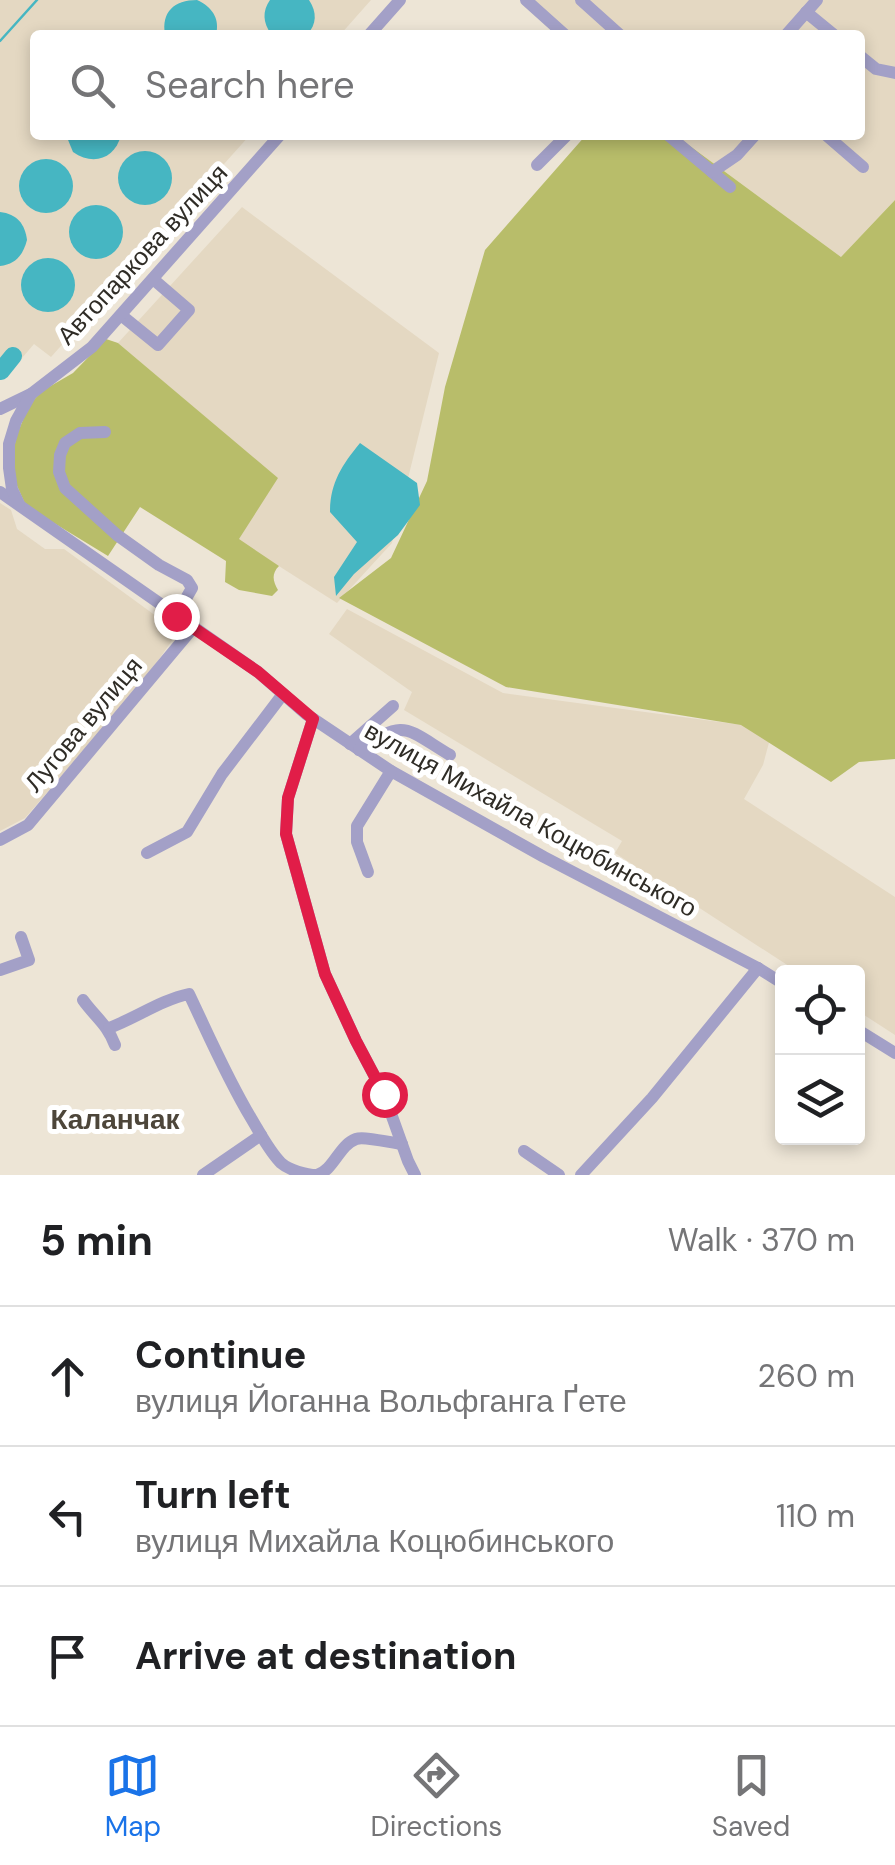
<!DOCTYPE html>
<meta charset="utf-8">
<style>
:root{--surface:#fff;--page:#f2f2f2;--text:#202124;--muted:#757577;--line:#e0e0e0;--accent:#1a73e8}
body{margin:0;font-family:"DM Sans",sans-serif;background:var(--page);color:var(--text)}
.controls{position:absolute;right:30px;bottom:30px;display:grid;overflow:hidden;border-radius:10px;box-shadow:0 5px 15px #0003}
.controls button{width:90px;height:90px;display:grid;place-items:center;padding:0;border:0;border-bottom:2px solid var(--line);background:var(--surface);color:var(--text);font:50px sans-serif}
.stop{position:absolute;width:30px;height:30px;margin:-22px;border:8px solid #e11d48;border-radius:50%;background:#fff}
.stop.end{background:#e11d48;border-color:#fff;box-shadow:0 2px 10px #0008}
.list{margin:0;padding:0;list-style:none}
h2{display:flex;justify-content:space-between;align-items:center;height:130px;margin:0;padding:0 40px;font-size:42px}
h2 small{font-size:32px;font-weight:400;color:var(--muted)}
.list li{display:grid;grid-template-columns:65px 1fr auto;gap:30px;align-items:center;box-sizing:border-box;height:140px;padding:0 40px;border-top:2px solid var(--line)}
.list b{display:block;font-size:38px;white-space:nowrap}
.list p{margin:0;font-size:32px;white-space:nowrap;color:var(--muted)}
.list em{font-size:32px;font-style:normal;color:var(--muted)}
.icon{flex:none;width:55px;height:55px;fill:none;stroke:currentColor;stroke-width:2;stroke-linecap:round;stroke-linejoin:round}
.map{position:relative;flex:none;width:895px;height:1175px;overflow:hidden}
.search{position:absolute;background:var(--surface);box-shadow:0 5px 15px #0003;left:30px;right:30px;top:30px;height:110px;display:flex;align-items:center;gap:25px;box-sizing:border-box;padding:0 35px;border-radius:10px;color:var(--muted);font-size:38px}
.sheet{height:550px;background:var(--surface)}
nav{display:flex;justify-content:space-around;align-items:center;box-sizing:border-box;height:140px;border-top:2px solid var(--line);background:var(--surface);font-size:28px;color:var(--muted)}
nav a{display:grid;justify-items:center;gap:5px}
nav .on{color:var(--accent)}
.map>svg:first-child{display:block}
.built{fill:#e4d8c2}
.green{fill:#b8bd6a}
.water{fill:#46b6c2}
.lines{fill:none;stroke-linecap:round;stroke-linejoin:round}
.stream{stroke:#46b6c2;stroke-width:2.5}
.river{stroke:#46b6c2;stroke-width:18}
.minor{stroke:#a3a0c7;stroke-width:12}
.route{stroke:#e11d48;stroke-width:12}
.labels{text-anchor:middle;stroke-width:10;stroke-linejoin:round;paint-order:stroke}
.street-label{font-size:25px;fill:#2f2c26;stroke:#fff}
.neighbourhood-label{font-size:28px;font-weight:bold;fill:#4d463a;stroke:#fff}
</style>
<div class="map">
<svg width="895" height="1175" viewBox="0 0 895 1175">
<rect width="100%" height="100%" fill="#ede5d6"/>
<g class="built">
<polygon points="0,0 371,0 340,35 35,35 35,135 250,135 51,357 34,344 10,372 0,363"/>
<polygon points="531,0 895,0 895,200 841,257 675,135 860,135 860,35 569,35"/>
<polygon points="242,207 439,353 392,543 337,603 238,540 277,478 118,343"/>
<polygon points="0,503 11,510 17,529 45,549 64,549 178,632 143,682 25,818 0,831"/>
<polygon points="347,609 503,693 750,726 771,735 763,765 744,799 895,897 895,1035 858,1011 858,972 798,972 615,853 622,841 404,710 412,692 329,634"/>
</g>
<g class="green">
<polygon points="586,135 675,135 841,257 895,200 895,759 859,762 831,782 741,725 506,687 339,598 391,558 427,481 445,387 485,250"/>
<path d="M 106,339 L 118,343 L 278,478 L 239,539 L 279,566 C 271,574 273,581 278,590 L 272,596 L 239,590 L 225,582 L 226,561 L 140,507 L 108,556 L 26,506 L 14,479 L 13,456 L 16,437 L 29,405 L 42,391 L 73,373 Z"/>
</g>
<g class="water">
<path d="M 197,0 C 212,7 220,18 216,35 L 165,35 C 161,12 174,0 197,0 Z"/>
<path d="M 270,0 L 309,0 C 317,12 317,24 307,35 L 271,34 C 263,23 262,11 270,0 Z"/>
<path d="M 66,135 L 121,135 C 115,159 93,166 73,152 Z"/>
<circle cx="145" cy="178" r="27"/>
<circle cx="46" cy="186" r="27"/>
<circle cx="96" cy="232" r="27"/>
<path d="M 0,212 C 17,214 25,224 27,240 C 23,255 16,264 0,266 Z"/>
<circle cx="48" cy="285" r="27"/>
<path d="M 360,443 L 417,483 L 420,505 L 398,535 L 354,574 L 336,596 L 334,577 L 357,542 L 330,512 C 330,483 342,465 360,443 Z"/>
</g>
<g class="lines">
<polyline class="stream" points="0,41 37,0"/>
<polyline class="river" points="0,370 1,371 13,356"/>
<g class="minor">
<polyline points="526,0 565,35"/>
<polyline points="581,0 620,35"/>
<polyline points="806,12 834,35"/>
<polyline points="369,35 400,0"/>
<polyline points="786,35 817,0"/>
<polyline points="860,56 876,69 895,73"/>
<polyline points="668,135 730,187"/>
<polyline points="826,135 863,167"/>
<polyline points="537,165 567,135"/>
<polyline points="712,172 737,155 755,135"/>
<polyline points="121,315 158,345 189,310 153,279"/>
<polyline points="0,409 31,394"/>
<polyline points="105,432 80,433 65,443 60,455 59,472 65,488 117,535 159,565 187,580 192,588 176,616"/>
<polyline points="0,492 258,672 306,714 391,771 544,857 758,968 782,983"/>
<polyline points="19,504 12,489 9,468 9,444 16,421 31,394 92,347 280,135"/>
<polyline points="313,719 288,798 286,834 325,974 356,1041 384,1094 408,1161 415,1175"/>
<polyline points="350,744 393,706"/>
<path d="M 359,750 C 405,718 405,728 450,755"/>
<polyline points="0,840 28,825 193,628"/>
<polyline points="147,853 187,832 222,774 283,694"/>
<polyline points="368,872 357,842 357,826 391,771"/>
<polyline points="0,970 29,960 21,937"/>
<path d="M 83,1000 C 96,1018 107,1024 115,1045"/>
<path d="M 109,1028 C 136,1018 161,1000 189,994 C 209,1036 227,1078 251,1118 C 260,1133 269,1151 281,1163 C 289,1170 306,1175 317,1175 C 334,1170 339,1145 356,1139 C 364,1136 392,1143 402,1144"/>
<polyline points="858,1030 895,1053"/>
<polyline points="524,1151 559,1175"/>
<polyline points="203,1175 261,1135"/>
<polyline points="581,1175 652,1098 758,968"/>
</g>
</g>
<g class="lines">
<polyline class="route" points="176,616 258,672 313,719 288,798 286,834 325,974 356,1041 384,1094"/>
</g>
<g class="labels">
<g class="street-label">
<text transform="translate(142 254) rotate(-47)" y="9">Автопаркова вулиця</text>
<text transform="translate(83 724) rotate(-50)" y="9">Лугова вулиця</text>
<text transform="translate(531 819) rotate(29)" y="9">вулиця Михайла Коцюбинського</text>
</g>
<g class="neighbourhood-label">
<text x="115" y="1129">Каланчак</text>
</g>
</g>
</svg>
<div class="controls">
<button><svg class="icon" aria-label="locate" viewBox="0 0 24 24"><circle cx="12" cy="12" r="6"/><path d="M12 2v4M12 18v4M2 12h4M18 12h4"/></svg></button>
<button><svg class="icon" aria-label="layers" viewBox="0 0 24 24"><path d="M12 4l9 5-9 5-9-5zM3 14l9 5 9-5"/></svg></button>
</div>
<div class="stop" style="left:384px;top:1094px"></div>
<div class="stop end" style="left:176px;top:616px"></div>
<div class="search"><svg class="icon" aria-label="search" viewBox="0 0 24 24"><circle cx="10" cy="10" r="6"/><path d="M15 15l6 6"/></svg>Search here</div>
</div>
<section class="sheet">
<h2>5 min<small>Walk · 370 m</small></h2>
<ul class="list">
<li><svg class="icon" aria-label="ahead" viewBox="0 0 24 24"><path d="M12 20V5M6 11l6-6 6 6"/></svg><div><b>Continue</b><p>вулиця Йоганна Вольфганга Ґете</p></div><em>260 m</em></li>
<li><svg class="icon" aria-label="left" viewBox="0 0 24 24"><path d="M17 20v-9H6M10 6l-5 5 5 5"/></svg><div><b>Turn left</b><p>вулиця Михайла Коцюбинського</p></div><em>110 m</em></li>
<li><svg class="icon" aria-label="arrive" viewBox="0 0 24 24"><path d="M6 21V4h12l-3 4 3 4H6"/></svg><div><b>Arrive at destination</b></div></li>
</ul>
</section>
<nav>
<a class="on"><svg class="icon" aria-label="map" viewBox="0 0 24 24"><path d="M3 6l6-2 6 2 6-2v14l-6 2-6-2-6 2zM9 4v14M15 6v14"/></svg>Map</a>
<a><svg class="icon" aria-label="directions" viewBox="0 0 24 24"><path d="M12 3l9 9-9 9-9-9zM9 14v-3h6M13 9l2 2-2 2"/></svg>Directions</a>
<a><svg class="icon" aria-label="saved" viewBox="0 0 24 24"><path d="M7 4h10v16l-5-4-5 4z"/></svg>Saved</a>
</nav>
